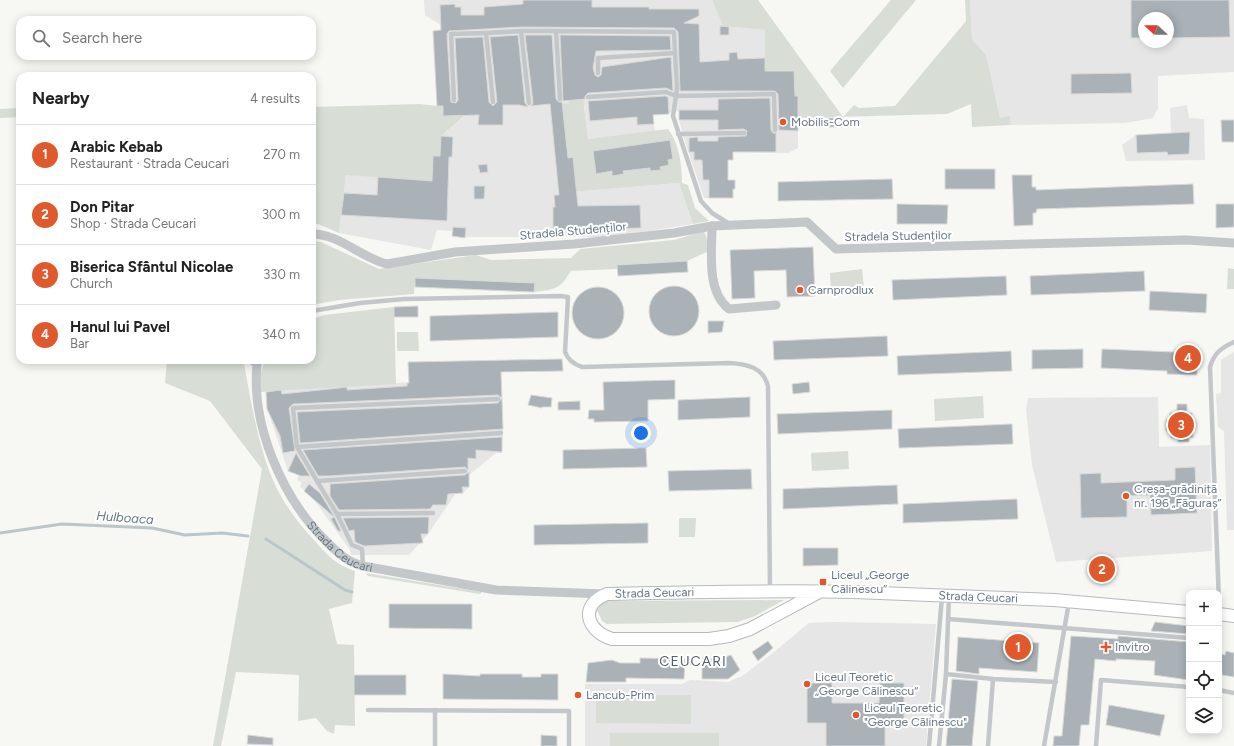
<!DOCTYPE html>
<meta charset="utf-8">
<style>
:root{--surface:#fff;--page:#f2f2f2;--text:#222;--muted:#767676;--line:#e0e0e0;--accent:#e0592c}
body{margin:0;font-family:Figtree,sans-serif;background:var(--page);color:var(--text)}
.controls{position:absolute;right:12px;bottom:12px;display:grid;overflow:hidden;border-radius:8px;box-shadow:0 2px 10px #0003}
.controls button{width:36px;height:36px;display:grid;place-items:center;padding:0;border:0;border-bottom:1px solid var(--line);background:var(--surface);color:var(--text);font:20px sans-serif}
.compass{position:absolute;left:1138px;top:12px;width:36px;height:36px;border-radius:50%;background:var(--surface);box-shadow:0 2px 10px #0003;rotate:292deg}
.you{position:absolute;left:641px;top:433px;width:14px;height:14px;margin:-10px;border:3px solid #fff;border-radius:50%;background:#1a73e8;box-shadow:0 0 0 6px #1a73e833}
.badge{display:grid;place-items:center;width:26px;height:26px;border-radius:50%;background:var(--accent);color:#fff;font-size:13px;font-weight:700}
.pin{position:absolute;translate:-50% -50%;border:2px solid #fff;box-shadow:0 1px 4px #0006}
.list{margin:0;padding:0;list-style:none}
h2{display:flex;justify-content:space-between;align-items:center;height:52px;margin:0;padding:0 16px;font-size:17px}
h2 small{font-size:13px;font-weight:400;color:var(--muted)}
.list li{display:grid;grid-template-columns:26px 1fr auto;gap:12px;align-items:center;box-sizing:border-box;height:60px;padding:0 16px;border-top:1px solid var(--line)}
.list b{display:block;font-size:15px;white-space:nowrap}
.list p{margin:0;font-size:13px;white-space:nowrap;color:var(--muted)}
.list em{font-size:13px;font-style:normal;color:var(--muted)}
.icon{flex:none;width:22px;height:22px;fill:none;stroke:currentColor;stroke-width:2;stroke-linecap:round;stroke-linejoin:round}
.map{position:relative;flex:none;width:1234px;height:746px;overflow:hidden}
.search{position:absolute;background:var(--surface);box-shadow:0 2px 10px #0003;left:16px;top:16px;width:300px;height:44px;display:flex;align-items:center;gap:10px;box-sizing:border-box;padding:0 14px;border-radius:12px;color:var(--muted);font-size:15px}
.panel{position:absolute;background:var(--surface);box-shadow:0 2px 10px #0003;left:16px;top:72px;width:300px;height:292px;border-radius:12px}
.map>svg:first-child{display:block}
.built{fill:#e5e6e5;fill-rule:evenodd}
.green{fill:#d8ded5}
.lines{fill:none;stroke-linecap:round;stroke-linejoin:round}
.stream{stroke:#bac6ca;stroke-width:3}
.building{fill:#aab2b7;stroke:#d9d9d7}
.secondary-casing{stroke:#b5babf;stroke-width:14}
.lane{stroke:#c3c7ca;stroke-width:4.5}
.street{stroke:#c3c7ca;stroke-width:9}
.secondary{stroke:#fff;stroke-width:12}
.poi-dot{fill:#e0592c;stroke:#fff;stroke-width:1.5}
.labels{text-anchor:middle;stroke-width:4;stroke-linejoin:round;paint-order:stroke}
.poi-label{font-size:12px;fill:#677785;stroke:#fff;text-anchor:start}
.street-label{font-size:12px;fill:#677785;stroke:#fff}
.water-label{font-size:13px;font-style:italic;fill:#637880;stroke:#fff}
.quarter-label{font-size:14px;letter-spacing:1px;fill:#54606a;stroke:#fff}
</style>
<div class="map">
<svg width="1234" height="746" viewBox="0 0 1234 746">
<rect width="100%" height="100%" fill="#f7f7f4"/>
<g class="built">
<polygon points="424,0 712,0 723,26 765,30 765,72 794,71 795,96 798,96 798,148 788,153 733,152 728,160 728,180 735,180 735,189 733,190 733,198 704,198 684,139 679,120 679,111 653,115 655,132 588,139 584,105 562,103 550,104 559,193 679,183 693,224 611,237 465,237 452,236 452,231 437,230 431,250 339,233 346,175 440,156 441,136 476,107 437,106 433,31 440,30 441,25 425,15"/>
<path d="M 970,0 L 1234,0 L 1234,72 L 1158,76 L 1158,108 L 1153,118 L 1125,123 L 1011,125 L 1010,117 L 1000,118 L 986,55 L 972,39 ZM 1144,18 L 1168,18 L 1168,42 L 1144,42 Z"/>
<polygon points="1187,105 1189,118 1204,119 1205,160 1126,161 1122,145 1136,135 1171,133 1170,108"/>
<polygon points="1234,352 1234,530 1227,530 1224,431 1218,427 1216,394 1221,393 1221,360"/>
<polygon points="501,380 503,429 502,453 496,453 469,475 469,487 463,493 456,493 428,534 409,555 351,555 350,550 315,501 300,486 302,483 297,480 299,476 288,471 267,408 266,392 426,381"/>
<polygon points="1158,397 1159,447 1210,445 1212,551 1056,562 1032,465 1026,410 1028,398"/>
<polygon points="833,622 936,624 926,746 585,746 585,684 682,684 690,680 728,682 742,676 774,652 809,623"/>
</g>
<g class="green">
<polygon points="712,0 758,0 843,117 854,105 859,108 895,106 966,21 965,0 970,0 972,39 986,55 1000,118 1010,116 1011,125 972,127 971,104 947,114 798,118 798,96 795,96 794,71 765,72 765,30 723,26"/>
<polygon points="891,0 916,0 843,88 830,71"/>
<path d="M 583,99 L 588,139 L 668,129 C 679,143 682,165 682,183 L 688,185 L 695,208 L 709,221 L 693,224 L 679,183 L 559,193 L 550,104 L 569,103 L 569,100 Z"/>
<polygon points="420,104 437,106 476,106 441,136 440,156 433,156 432,181 346,175 339,233 318,224 312,224 312,107"/>
<polygon points="20,108 20,117 0,118 0,109"/>
<path d="M 704,231 L 711,250 L 687,261 L 617,265 L 617,269 L 571,271 C 559,290 556,289 534,292 L 535,283 L 415,278 L 414,294 L 339,300 L 312,305 L 312,241 L 321,242 L 379,269 L 476,255 L 491,260 L 571,258 L 580,249 L 674,240 Z"/>
<polygon points="1228,268 1234,269 1234,289 1227,289"/>
<polygon points="862,269 864,288 831,291 830,273"/>
<polygon points="394,307 396,384 261,392 260,375 265,360 312,360 312,319 324,315"/>
<polygon points="397,332 418,332 419,351 397,351"/>
<path d="M 167,360 L 241,360 L 244,364 C 251,401 258,445 273,480 C 282,502 298,523 314,540 C 326,554 337,566 355,571 L 352,603 L 329,609 L 337,644 L 354,645 L 355,726 L 335,725 L 334,734 L 327,731 L 316,718 L 298,721 L 299,675 L 236,672 L 221,746 L 213,746 L 262,469 L 210,401 L 165,383 Z"/>
<polygon points="983,396 984,418 935,421 934,399"/>
<polygon points="848,451 849,469 812,471 811,453"/>
<polygon points="679,518 696,518 695,537 679,537"/>
<polygon points="366,573 482,592 480,594 368,576"/>
<polygon points="784,600 753,617 737,622 607,624 602,621 597,610 602,603 610,601"/>
<polygon points="596,695 691,695 691,724 596,723"/>
<rect x="610" y="733" width="109" height="13"/>
</g>
<g class="lines">
<g class="stream">
<polyline points="0,533 62,524 152,528 185,535 222,533 248,536"/>
<polyline points="266,539 345,590 352,592"/>
</g>
</g>
<g class="building">
<polygon points="523,0 592,0 592,7 649,7 649,9 699,9 699,16 684,23 699,24 700,62 729,60 729,53 737,52 738,59 765,58 765,71 794,71 795,96 798,96 798,131 779,130 778,94 775,91 680,91 678,32 674,28 521,27 449,31 447,34 451,102 456,103 458,100 455,38 483,37 489,102 493,106 497,102 490,37 518,35 525,103 528,107 519,105 503,105 503,125 478,125 479,115 443,116 443,106 437,106 433,31 441,30 440,5 455,4 455,7 461,7 461,15 484,15 484,7 523,4"/>
<polygon points="1131,0 1229,0 1230,37 1168,38 1168,18 1144,18 1144,38 1131,38"/>
<polygon points="720,26 729,27 729,35 720,35"/>
<polygon points="525,35 552,35 556,99 559,102 562,102 568,158 573,157 578,206 640,205 641,228 553,230 553,207 555,207 554,195 559,195 550,104 531,106 533,103"/>
<polygon points="560,35 670,36 671,50 596,51 593,68 595,75 598,77 601,75 602,67 671,57 673,91 666,88 588,93 585,96 585,99 563,101"/>
<polygon points="1131,73 1132,93 1071,94 1071,74"/>
<polygon points="665,96 668,97 669,114 653,115 654,124 637,125 637,117 590,121 588,101"/>
<polygon points="770,98 771,130 773,133 776,133 776,152 733,152 733,160 728,160 728,180 735,180 735,189 733,189 733,198 709,198 709,180 703,180 702,160 694,160 694,152 689,152 689,138 698,137 698,141 718,141 718,137 746,136 747,131 744,129 718,130 718,120 679,120 679,110 718,110 718,99"/>
<rect x="826" y="118" width="9" height="9"/>
<polygon points="1221,120 1234,120 1234,142 1222,142"/>
<polygon points="1190,132 1189,154 1168,155 1167,152 1137,153 1136,135"/>
<polygon points="441,136 453,137 452,157 449,157 447,221 341,215 344,193 377,195 378,177 432,181 433,156 440,156"/>
<polygon points="670,140 673,159 668,160 669,165 660,167 661,170 650,171 650,168 623,171 624,174 612,176 612,171 596,174 593,151"/>
<polygon points="487,164 488,172 480,173 478,165"/>
<rect x="945" y="169" width="50" height="20"/>
<polygon points="1012,175 1032,175 1032,187 1036,187 1036,190 1193,184 1194,204 1037,209 1036,213 1033,213 1033,225 1014,226"/>
<polygon points="892,179 893,199 778,201 778,182"/>
<polygon points="474,186 485,186 484,199 474,199"/>
<polygon points="897,204 948,205 947,224 897,224"/>
<polygon points="1216,204 1234,204 1234,227 1216,228"/>
<polygon points="453,227 466,228 465,238 452,236"/>
<polygon points="813,247 815,296 787,297 786,270 754,271 755,298 732,299 730,250"/>
<polygon points="687,261 688,272 618,276 617,265"/>
<polygon points="1144,271 1145,291 1031,295 1030,276"/>
<polygon points="1006,276 1007,295 893,300 892,280"/>
<polygon points="415,278 535,283 534,292 415,287"/>
<circle cx="674" cy="311" r="25"/>
<circle cx="598" cy="313" r="26"/>
<polygon points="1150,291 1207,294 1206,313 1149,310"/>
<polygon points="418,306 418,317 394,317 394,307"/>
<polygon points="558,312 558,337 430,341 430,316"/>
<polygon points="708,321 724,321 722,332 708,333"/>
<polygon points="887,336 888,356 774,360 773,341"/>
<polygon points="1083,349 1083,368 1032,369 1032,350"/>
<polygon points="1102,349 1198,353 1197,375 1167,374 1167,371 1101,368"/>
<polygon points="1011,351 1012,371 898,375 897,356"/>
<polygon points="562,359 563,371 501,372 503,429 300,443 297,412 498,403 502,398 498,395 293,404 289,408 295,451 283,453 280,436 267,409 266,392 281,390 282,394 339,388 347,387 347,390 407,386 407,383 409,383 408,362"/>
<polygon points="675,380 675,399 648,400 648,421 594,422 594,419 588,419 589,410 604,410 603,382"/>
<polygon points="809,382 810,392 793,394 792,384"/>
<polygon points="531,395 552,398 551,407 542,407 542,408 528,405"/>
<polygon points="750,397 750,417 678,420 678,400"/>
<polygon points="580,401 580,410 558,410 558,402"/>
<polygon points="1177,404 1187,404 1187,413 1192,413 1192,421 1196,421 1196,429 1193,429 1193,437 1189,438 1189,442 1178,442 1178,438 1171,438 1171,431 1166,431 1166,420 1170,419 1170,413 1177,413"/>
<polygon points="892,410 892,429 778,434 777,414"/>
<polygon points="1012,424 1013,444 899,448 898,429"/>
<polygon points="502,437 502,452 476,450 476,459 468,458 468,470 465,467 329,476 318,476 303,450"/>
<polygon points="646,448 647,467 563,469 563,450"/>
<polygon points="296,453 310,476 301,476 288,471"/>
<polygon points="1195,467 1197,513 1151,515 1150,495 1127,496 1127,517 1081,518 1080,474 1101,473 1101,483 1175,480 1175,468"/>
<polygon points="751,469 752,489 669,491 668,471"/>
<polygon points="469,472 469,487 462,487 463,493 448,494 446,505 433,505 430,509 339,510 330,496 330,484 465,475"/>
<polygon points="309,484 320,493 334,516 341,531 338,531 331,519 334,517 304,491"/>
<polygon points="897,485 898,504 783,509 783,489"/>
<polygon points="1017,499 1018,519 903,523 903,504"/>
<polygon points="429,517 428,534 421,534 423,543 364,546 355,542 354,530 349,531 343,518"/>
<polygon points="648,523 648,543 534,545 534,525"/>
<polygon points="803,548 838,548 838,565 803,566"/>
<polygon points="389,604 472,604 472,629 389,628"/>
<polygon points="1155,622 1189,626 1189,634 1151,631"/>
<polygon points="1071,636 1118,639 1118,636 1189,642 1189,680 1154,675 1155,661 1116,659 1116,661 1095,659 1089,725 1081,725 1079,746 1053,746 1054,736 1062,736"/>
<polygon points="958,637 1039,643 1037,672 979,668 979,674 956,671"/>
<polygon points="768,641 773,648 758,661 752,652"/>
<polygon points="1226,651 1234,653 1234,677 1222,675 1222,673 1219,673 1219,657 1221,654 1225,655"/>
<polygon points="731,655 740,670 728,679 702,679 702,658 718,659"/>
<polygon points="640,658 685,659 684,679 626,678 626,682 586,682 588,663 612,660 620,663 640,663"/>
<polygon points="443,674 480,676 480,674 522,674 522,677 541,677 541,674 558,674 558,700 443,699"/>
<rect x="354" y="675" width="52" height="20"/>
<polygon points="952,679 978,681 972,746 946,746"/>
<polygon points="807,683 832,683 832,703 879,703 880,683 904,683 904,722 885,722 885,746 826,746 826,723 807,723"/>
<polygon points="1109,705 1165,715 1160,736 1106,725"/>
<polygon points="248,735 273,738 273,745 247,744"/>
<polygon points="541,735 557,736 557,746 541,746"/>
</g>
<g class="lines">
<g class="secondary-casing">
<g id="secondary">
<path id="s2" d="M 821,591 L 750,629 L 729,636 L 709,639 L 612,639 C 586,631 579,605 607,594 C 690,592 772,590 854,592 L 1054,600 L 1189,612"/>
<polyline points="1219,614 1234,616"/>
</g>
</g>
<g class="lane">
<polyline points="588,97 666,92 676,96 677,88 675,53 598,58 598,73"/>
<polyline points="560,99 556,31 674,32 675,53"/>
<polyline points="454,100 451,34 486,33"/>
<polyline points="493,102 486,33 521,31"/>
<polyline points="529,103 521,31 556,31"/>
<polyline points="678,134 744,133"/>
<polyline points="728,223 712,213 701,201 673,116 676,96 774,94 775,130"/>
<path d="M 312,311 L 360,303 L 404,299 L 560,296 L 568,297 L 565,352 C 568,360 573,364 582,367 L 729,363 C 747,364 763,367 768,386 L 770,590"/>
<polyline points="297,447 293,408 498,399"/>
<polyline points="317,481 297,447 501,433"/>
<polyline points="337,514 317,481 465,471"/>
<polyline points="363,566 362,549 352,545 337,514 433,513"/>
<path d="M 1219,602 L 1210,367 C 1214,353 1221,348 1234,342"/>
<polyline points="948,619 1189,638"/>
<polyline points="946,674 993,679 1056,682"/>
<polyline points="1219,690 1234,693"/>
<polyline points="368,710 569,711 569,746"/>
<polyline points="435,746 435,710"/>
<polyline points="929,746 942,597"/>
<polyline points="939,746 946,674 949,596"/>
<polyline points="988,746 993,679"/>
<polyline points="1044,746 1069,602"/>
<polyline points="1096,746 1101,680 1189,687"/>
</g>
<g class="street">
<path d="M 712,226 C 712,252 706,291 729,309 L 776,305"/>
<path d="M 312,234 C 340,234 361,258 387,264 L 455,252 L 574,244 L 674,233 L 712,226 L 807,222 L 836,249 L 1186,240 L 1234,243"/>
<path id="s1" d="M 252,360 L 257,364 C 251,425 282,498 326,541 C 337,552 347,562 363,566 L 496,590 L 606,594"/>
</g>
<use href="#secondary" class="secondary"/>
</g>
<g class="poi-dot">
<circle cx="783" cy="122" r="4"/>
<circle cx="800" cy="290" r="4"/>
<circle cx="1126" cy="496" r="4"/>
<rect x="819" y="578" width="8" height="8" rx="2"/>
<path d="M1104 641h4v4h4v4h-4v4h-4v-4h-4v-4h4z"/>
<circle cx="807" cy="684" r="4"/>
<circle cx="578" cy="695" r="4"/>
<circle cx="856" cy="715" r="4"/>
</g>
<g class="labels">
<g class="poi-label">
<text x="791" y="126">Mobilis-Com</text>
<text x="808" y="294">Carnprodlux</text>
<text x="1134" y="493">Creșa-grădiniță<tspan x="1134" dy="14">nr. 196 „Făguraș”</tspan></text>
<text x="831" y="579">Liceul „George<tspan x="831" dy="14">Călinescu”</tspan></text>
<text x="1115" y="651">Invitro</text>
<text x="815" y="681">Liceul Teoretic<tspan x="815" dy="14">„George Călinescu“</tspan></text>
<text x="586" y="699">Lancub-Prim</text>
<text x="864" y="712">Liceul Teoretic<tspan x="864" dy="14">"George Călinescu"</tspan></text>
</g>
<g class="street-label">
<text transform="translate(573 231) rotate(-5)" y="4">Stradela Studenților</text>
<text transform="translate(898 236) rotate(-1)" y="4">Stradela Studenților</text>
<text dy="4" stroke="none"><textPath href="#s1" startOffset="217">Strada Ceucari</textPath></text>
<text dy="4" stroke="none"><textPath href="#s2" startOffset="332">Strada Ceucari</textPath></text>
<text dy="4" stroke="none"><textPath href="#s2" startOffset="656">Strada Ceucari</textPath></text>
</g>
<g class="water-label">
<text transform="translate(125 517) rotate(4)" y="5">Hulboaca</text>
</g>
<g class="quarter-label">
<text x="693" y="666">CEUCARI</text>
</g>
</g>
</svg>
<div class="controls">
<button>+</button>
<button>−</button>
<button><svg class="icon" aria-label="locate" viewBox="0 0 24 24"><circle cx="12" cy="12" r="6"/><path d="M12 2v4M12 18v4M2 12h4M18 12h4"/></svg></button>
<button><svg class="icon" aria-label="layers" viewBox="0 0 24 24"><path d="M12 4l9 5-9 5-9-5zM3 14l9 5 9-5"/></svg></button>
</div>
<svg class="compass" viewBox="-18 -18 36 36"><path d="M0-13l5 13h-10z" fill="#e53935"/><path d="M0 13l5-13h-10z" fill="#767676"/></svg>
<div class="you"></div>
<div class="pin badge" style="left:1018px;top:647px">1</div>
<div class="pin badge" style="left:1102px;top:569px">2</div>
<div class="pin badge" style="left:1181px;top:425px">3</div>
<div class="pin badge" style="left:1188px;top:358px">4</div>
<div class="search"><svg class="icon" aria-label="search" viewBox="0 0 24 24"><circle cx="10" cy="10" r="6"/><path d="M15 15l6 6"/></svg>Search here</div>
<section class="panel">
<h2>Nearby<small>4 results</small></h2>
<ul class="list">
<li><span class="badge">1</span><div><b>Arabic Kebab</b><p>Restaurant · Strada Ceucari</p></div><em>270 m</em></li>
<li><span class="badge">2</span><div><b>Don Pitar</b><p>Shop · Strada Ceucari</p></div><em>300 m</em></li>
<li><span class="badge">3</span><div><b>Biserica Sfântul Nicolae</b><p>Church</p></div><em>330 m</em></li>
<li><span class="badge">4</span><div><b>Hanul lui Pavel</b><p>Bar</p></div><em>340 m</em></li>
</ul>
</section>
</div>
